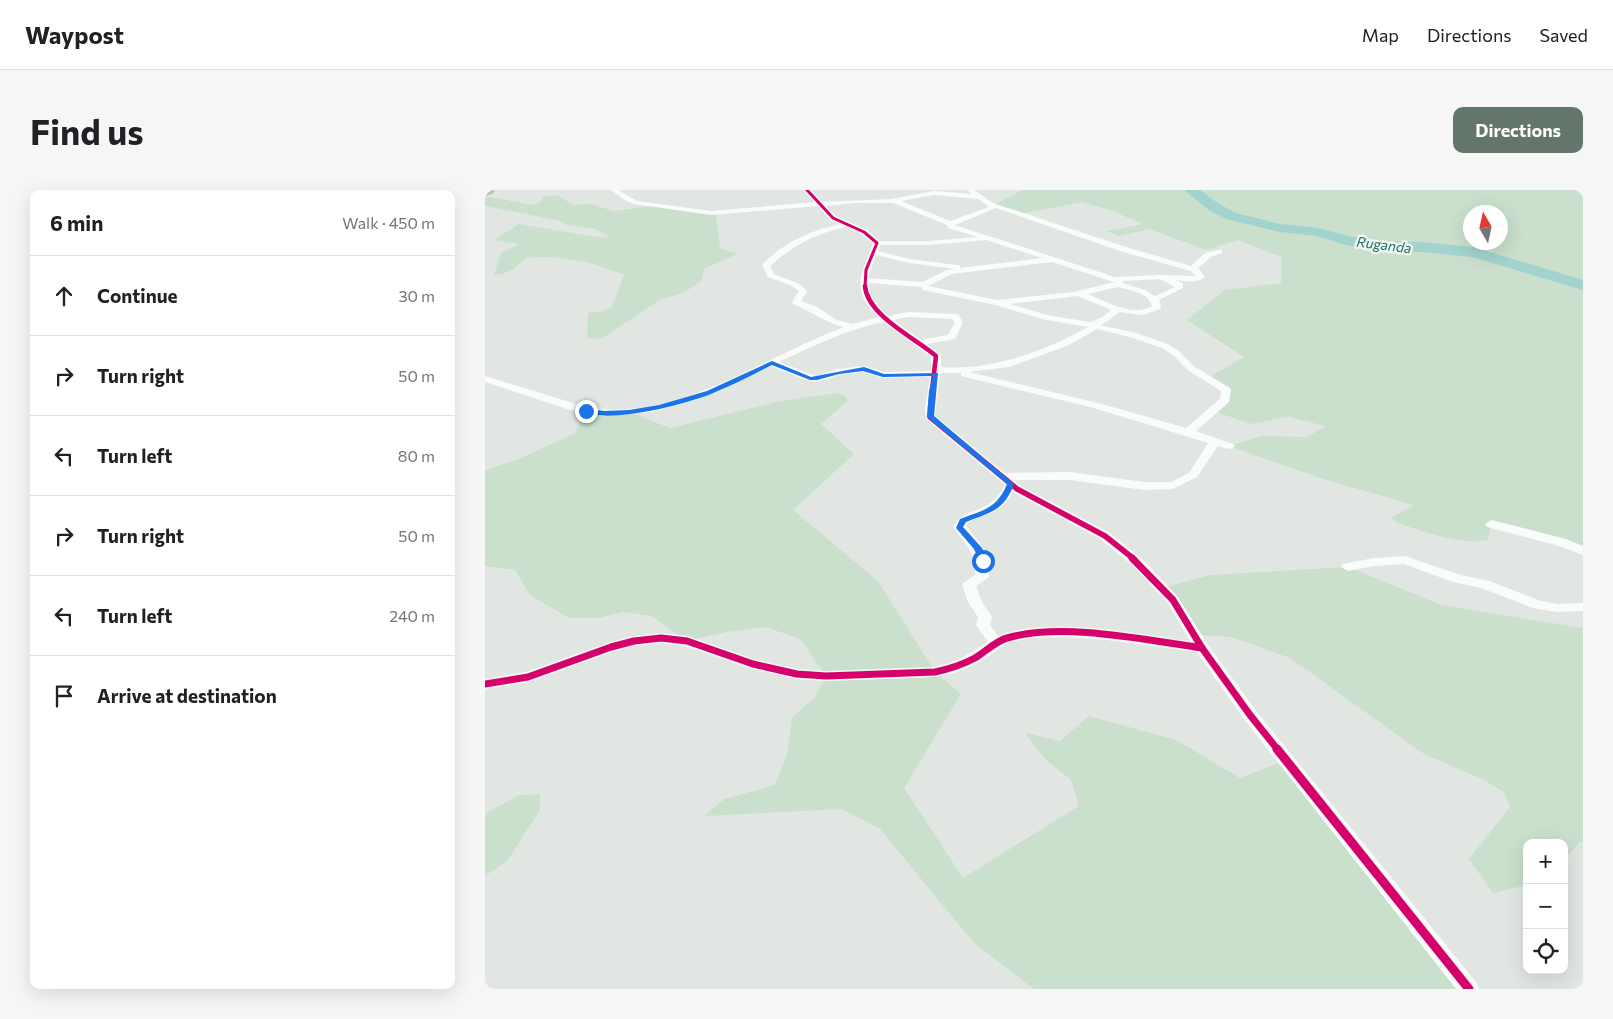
<!DOCTYPE html>
<meta charset="utf-8">
<style>
:root{--surface:#fff;--page:#f6f6f6;--text:#202124;--muted:#757577;--line:#e0e0e0;--accent:#64756c}
body{margin:0;font-family:Commissioner,sans-serif;background:var(--page);color:var(--text)}
.controls{position:absolute;right:15px;bottom:15px;display:grid;overflow:hidden;border-radius:10px;box-shadow:0 5px 20px #0002}
.controls button{width:45px;height:45px;display:grid;place-items:center;padding:0;border:0;border-bottom:1px solid var(--line);background:var(--surface);color:var(--text);font:25px sans-serif}
.compass{position:absolute;left:978px;top:15px;width:45px;height:45px;border-radius:50%;background:var(--surface);box-shadow:0 5px 20px #0002;rotate:351deg}
.stop{position:absolute;width:15px;height:15px;margin:-11px;border:4px solid #1a73e8;border-radius:50%;background:#fff}
.stop.end{background:#1a73e8;border-color:#fff;box-shadow:0 1px 5px #0008}
.list{margin:0;padding:0;list-style:none}
h2{display:flex;justify-content:space-between;align-items:center;height:65px;margin:0;padding:0 20px;font-size:21px}
h2 small{font-size:16px;font-weight:400;color:var(--muted)}
.list li{display:grid;grid-template-columns:32px 1fr auto;gap:15px;align-items:center;box-sizing:border-box;height:80px;padding:0 20px;border-top:1px solid var(--line)}
.list b{display:block;font-size:19px;white-space:nowrap}
.list em{font-size:16px;font-style:normal;color:var(--muted)}
.icon{flex:none;width:28px;height:28px;fill:none;stroke:currentColor;stroke-width:2;stroke-linecap:round;stroke-linejoin:round}
.map{position:relative;flex:none;width:1098px;height:799px;overflow:hidden;border-radius:10px}
header{display:flex;align-items:center;gap:30px;box-sizing:border-box;height:70px;padding:0 25px;background:var(--surface);border-bottom:1px solid var(--line)}
header strong{font-size:24px}
nav{display:flex;gap:28px;margin-inline-start:auto;font-size:18px}
.intro{display:flex;align-items:center;justify-content:space-between;box-sizing:border-box;height:120px;padding:0 30px}
h1{margin:0;font-size:35px}
.button{padding:12px 22px;border-radius:10px;background:var(--accent);color:#fff;font-size:18px;font-weight:700}
main{display:flex;gap:30px;padding:0 30px}
aside{flex:1;background:var(--surface);border-radius:10px;box-shadow:0 5px 20px #0002}
.map>svg:first-child{display:block}
.green{fill:#cadfcc;fill-rule:evenodd}
.lines{fill:none;stroke-linecap:round;stroke-linejoin:round}
.river{fill:#a3d3ce;fill-rule:evenodd}
.highway-casing{stroke:#bcc3bf;stroke-width:2}
.street{fill:#fafbfb;fill-rule:evenodd}
.highway{fill:#bac1bd;fill-rule:evenodd}
.cycleway-far4-casing{stroke:#eef6f0;stroke-width:5}
.cycleway-far3-casing{stroke:#eef6f0;stroke-width:6}
.cycleway-far2-casing{stroke:#eef6f0;stroke-width:8}
.cycleway-far1-casing{stroke:#eef6f0;stroke-width:10}
.cycleway-casing{stroke:#eef6f0;stroke-width:12}
.cycleway-far4{stroke:#d6006c;stroke-width:3}
.cycleway-far3{stroke:#d6006c;stroke-width:4.5}
.cycleway-far2{stroke:#d6006c;stroke-width:5.5}
.cycleway-far1{stroke:#d6006c;stroke-width:7}
.cycleway{stroke:#d6006c;stroke-width:9}
.route{fill:#1a73e8}
.labels{text-anchor:middle;stroke-width:5;stroke-linejoin:round;paint-order:stroke}
.far-water-label{font-size:14px;font-style:italic;fill:#1f6f69;stroke:#eef6f0}
</style>
<header>
<strong>Waypost</strong>
<nav><a>Map</a><a>Directions</a><a>Saved</a></nav>
</header>
<div class="intro"><h1>Find us</h1><a class="button">Directions</a></div>
<main>
<aside>
<h2>6 min<small>Walk · 450 m</small></h2>
<ul class="list">
<li><svg class="icon" aria-label="ahead" viewBox="0 0 24 24"><path d="M12 20V5M6 11l6-6 6 6"/></svg><div><b>Continue</b></div><em>30 m</em></li>
<li><svg class="icon" aria-label="right" viewBox="0 0 24 24"><path d="M7 20v-9h11M14 6l5 5-5 5"/></svg><div><b>Turn right</b></div><em>50 m</em></li>
<li><svg class="icon" aria-label="left" viewBox="0 0 24 24"><path d="M17 20v-9H6M10 6l-5 5 5 5"/></svg><div><b>Turn left</b></div><em>80 m</em></li>
<li><svg class="icon" aria-label="right" viewBox="0 0 24 24"><path d="M7 20v-9h11M14 6l5 5-5 5"/></svg><div><b>Turn right</b></div><em>50 m</em></li>
<li><svg class="icon" aria-label="left" viewBox="0 0 24 24"><path d="M17 20v-9H6M10 6l-5 5 5 5"/></svg><div><b>Turn left</b></div><em>240 m</em></li>
<li><svg class="icon" aria-label="arrive" viewBox="0 0 24 24"><path d="M6 21V4h12l-3 4 3 4H6"/></svg><div><b>Arrive at destination</b></div></li>
</ul>
</aside>
<div class="map">
<svg width="1098" height="799" viewBox="0 0 1098 799">
<rect width="100%" height="100%" fill="#e1e6e3"/>
<g class="green">
<path d="M 538,0 L 1098,0 L 1098,361 L 1006,335 L 1003,350 C 973,356 940,341 912,333 L 906,328 L 929,315 L 835,288 L 744,256 L 776,246 L 822,247 L 841,236 L 803,227 L 765,234 L 729,221 L 742,204 L 721,189 L 759,167 L 702,130 L 740,100 L 796,93 L 797,67 L 753,50 L 722,60 L 664,39 L 634,46 L 621,41 L 658,34 L 625,20 L 597,12 L 536,24 L 508,15 ZM 986,22 L 1016,22 L 1016,52 L 986,52 Z"/>
<path d="M 72,5 L 88,15 L 105,14 L 129,21 L 167,16 L 226,23 L 231,25 L 235,58 L 252,64 L 219,79 L 217,90 L 200,102 L 173,111 L 116,149 L 102,148 L 103,123 L 116,122 L 127,117 L 139,85 C 109,72 74,64 41,68 C 29,79 26,83 9,85 L 16,63 L 35,54 L 9,50 L 34,34 L 118,48 L 123,47 L 125,46 L 110,39 L 83,35 L 75,31 L 0,16 L 0,6 L 47,15 L 55,13 L 58,7 Z"/>
<polygon points="351,203 360,206 363,211 336,234 369,264 308,320 393,391 450,482 476,504 419,598 478,688 594,616 586,590 560,569 540,543 575,551 604,526 691,550 755,588 801,570 984,799 549,799 488,752 395,639 357,619 219,626 239,609 290,595 302,564 307,528 330,507 341,486 315,449 281,437 241,442 202,451 167,426 138,422 113,428 84,428 45,405 30,380 0,376 0,280 31,270 89,244 101,221 144,222 185,238 291,212"/>
<polygon points="863,377 956,415 1098,438 1098,652 1095,652 1079,670 1079,653 1042,653 1042,695 1008,703 984,669 1025,617 1019,602 995,588 939,564 805,468 746,447 709,445 676,398 725,385"/>
<polygon points="55,604 55,620 22,671 0,686 0,624 34,605"/>
</g>
<g class="lines">
<polygon class="river" points="699,0 715,0 734,14 751,23 795,34 833,38 863,46 896,51 936,52 988,57 1098,90 1098,100 987,67 936,62 896,61 861,55 832,46 795,42 741,29 724,20"/>
<g class="highway-casing">
<polygon id="highway" points="0,0 9,0 7,3 0,5"/>
</g>
<g class="street">
<path d="M 126,0 L 133,0 L 152,11 L 226,21 L 330,12 L 319,0 L 326,0 L 337,12 L 407,9 L 449,1 L 487,4 L 482,0 L 489,0 L 508,13 L 644,58 L 706,76 L 720,63 L 737,59 L 737,63 L 726,67 L 713,78 L 720,87 C 712,94 700,91 690,90 L 698,93 L 698,98 L 674,110 L 676,117 L 675,119 L 658,125 L 634,122 L 622,132 L 615,135 L 651,143 L 683,154 L 694,161 L 710,177 L 745,198 L 746,200 L 744,212 L 711,241 L 748,254 L 750,256 L 748,258 L 744,259 L 733,256 L 712,287 L 688,299 L 659,300 L 585,290 L 529,290 L 536,296 L 625,343 L 657,369 L 693,407 L 723,455 L 771,521 L 991,792 L 994,799 L 971,799 L 759,529 L 712,462 L 622,450 L 581,447 L 545,448 L 524,452 L 493,473 L 470,483 L 450,487 L 341,491 L 312,489 L 263,478 L 200,456 L 176,453 L 149,456 L 131,461 L 43,492 L 0,499 L 0,489 L 41,482 L 126,452 L 149,446 L 176,443 L 202,446 L 271,470 L 312,479 L 341,481 L 450,477 C 470,473 486,463 503,452 L 491,435 L 493,427 L 483,412 L 477,394 L 490,385 C 490,360 481,355 468,337 C 480,315 504,326 520,295 L 441,229 L 440,219 L 445,187 L 398,188 L 378,182 L 354,185 L 332,192 L 321,190 L 286,176 L 214,209 L 167,222 L 120,226 L 85,220 L 0,192 L 0,186 L 104,218 C 195,231 278,167 359,137 C 340,133 326,121 308,114 L 307,112 L 314,101 L 305,95 L 283,87 L 277,75 C 297,53 327,40 355,34 L 345,30 L 333,16 L 226,25 L 149,14 L 141,11 ZM 449,5 L 493,9 L 504,17 L 465,31 L 416,11 ZM 370,13 L 408,13 L 462,35 L 463,38 L 493,47 L 443,51 L 394,51 L 382,40 L 351,26 L 340,16 ZM 511,18 L 638,62 L 706,81 L 711,86 L 675,85 L 630,87 L 470,35 ZM 362,37 L 376,44 L 388,53 C 376,84 365,102 394,127 L 368,134 L 352,130 L 332,117 L 316,111 L 322,101 C 313,90 301,90 289,84 L 285,76 C 308,55 332,43 362,37 ZM 501,50 L 557,68 L 475,78 L 475,75 L 472,75 L 424,69 L 393,61 L 395,55 L 443,55 ZM 391,65 L 424,73 L 469,79 L 462,80 L 437,92 L 383,88 ZM 567,72 L 629,92 L 589,102 L 512,110 L 443,96 L 467,84 ZM 675,89 L 690,97 L 670,106 L 660,100 L 638,93 L 638,91 ZM 383,93 L 436,97 L 438,100 L 510,115 L 561,130 L 603,137 C 560,161 506,181 456,177 L 456,166 L 442,154 L 470,149 L 478,132 L 473,124 L 423,122 L 403,126 C 392,116 385,107 383,93 ZM 633,97 C 645,100 664,103 667,116 C 648,127 622,112 603,104 ZM 593,106 L 626,120 L 616,128 L 605,132 L 562,125 L 525,114 ZM 423,127 L 467,129 L 470,132 L 463,145 L 436,150 L 408,130 ZM 399,132 L 446,167 L 446,181 L 399,182 L 379,176 L 353,179 L 331,186 L 294,172 C 328,156 362,139 399,132 ZM 612,139 L 645,147 L 677,158 L 688,165 L 704,181 L 736,201 L 735,209 L 701,238 L 617,214 L 484,182 L 524,177 L 582,156 ZM 455,183 L 476,183 L 476,186 L 609,218 L 723,253 L 704,283 L 686,292 L 659,292 L 585,282 L 520,283 L 450,226 ZM 528,302 L 615,349 L 647,375 L 682,412 L 706,452 C 656,445 559,426 513,446 L 505,435 L 507,427 L 497,412 L 491,396 L 504,387 C 504,365 496,352 481,336 C 486,327 503,326 512,320 C 519,316 524,309 528,302 Z"/>
<polygon points="1006,330 1081,349 1098,356 1098,365 1071,355 1002,337 1000,334"/>
<polygon points="920,366 976,385 1004,391 1056,411 1072,414 1098,413 1098,421 1072,422 1048,418 996,398 968,392 919,374 889,376 863,381 856,377 858,374 889,368"/>
</g>
<use href="#highway" class="highway"/>
<g class="cycleway-far4-casing">
<polyline id="cycleway-far4" points="322,0 348,28 379,42 392,53 381,80 380,97"/>
</g>
<g class="cycleway-far3-casing">
<path id="cycleway-far3" d="M 380,96 C 382,125 430,148 451,166 L 445,218"/>
</g>
<g class="cycleway-far2-casing">
<polyline id="cycleway-far2" points="446,216 445,227 532,299 620,346 649,369"/>
</g>
<g class="cycleway-far1-casing">
<g id="cycleway-far1">
<polyline points="647,368 688,410 717,458 765,525 793,560"/>
<path d="M 0,494 L 43,487 L 126,457 L 149,451 L 176,448 L 202,451 L 268,474 L 312,484 L 341,486 L 450,482 C 464,479 477,475 490,468 C 500,462 511,451 522,448 C 578,432 660,450 717,458"/>
</g>
</g>
<g class="cycleway-casing">
<polyline id="cycleway" points="792,559 984,799"/>
</g>
<use href="#cycleway-far4" class="cycleway-far4"/>
<use href="#cycleway-far3" class="cycleway-far3"/>
<use href="#cycleway-far2" class="cycleway-far2"/>
<use href="#cycleway-far1" class="cycleway-far1"/>
<use href="#cycleway" class="cycleway"/>
</g>
<path class="route" d="M 287,171 L 326,187 L 379,177 L 399,184 L 453,183 L 449,226 L 529,294 C 519,321 506,322 481,332 L 478,337 L 497,358 L 502,371 L 500,373 L 495,373 L 489,359 L 471,338 L 475,329 C 498,320 512,319 522,294 L 442,227 L 444,201 L 448,186 L 398,187 L 378,181 L 354,184 L 332,190 L 325,190 L 287,175 C 267,185 248,195 228,203 C 203,214 121,235 98,221 L 101,219 L 120,221 L 144,220 L 174,215 L 222,201 Z"/>
<g class="labels">
<g class="far-water-label">
<text transform="translate(899 55) rotate(7)" y="5">Ruganda</text>
</g>
</g>
</svg>
<div class="controls">
<button>+</button>
<button>−</button>
<button><svg class="icon" aria-label="locate" viewBox="0 0 24 24"><circle cx="12" cy="12" r="6"/><path d="M12 2v4M12 18v4M2 12h4M18 12h4"/></svg></button>
</div>
<svg class="compass" viewBox="-18 -18 36 36"><path d="M0-13l5 13h-10z" fill="#e53935"/><path d="M0 13l5-13h-10z" fill="#757577"/></svg>
<div class="stop" style="left:498px;top:371px"></div>
<div class="stop end" style="left:101px;top:221px"></div>
</div>
</main>
